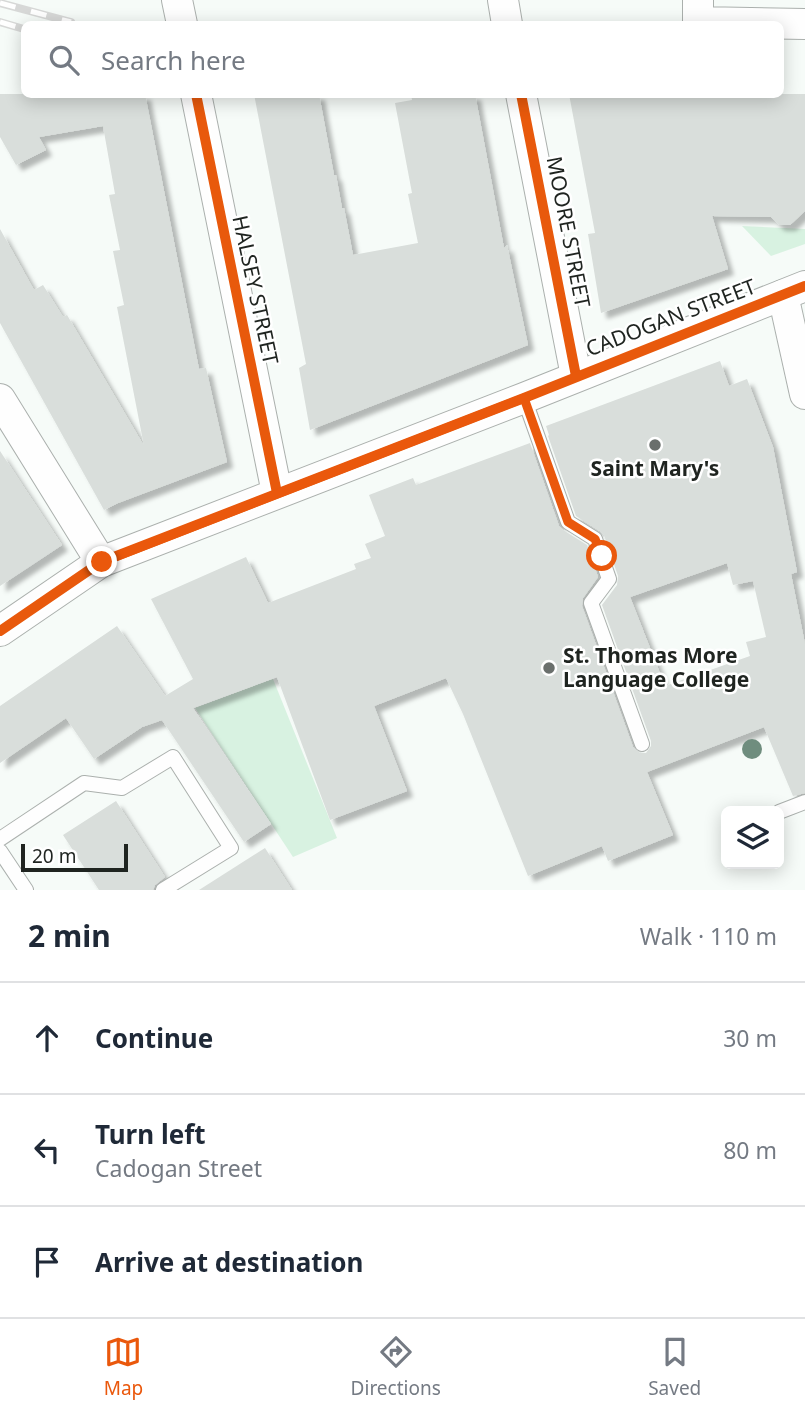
<!DOCTYPE html>
<meta charset="utf-8">
<style>
:root{--surface:#fff;--page:#f2f2f3;--text:#1f2937;--muted:#747a83;--line:#e0e1e3;--accent:#ea580c}
body{margin:0;font-family:"Noto Sans",sans-serif;background:var(--page);color:var(--text)}
.controls{position:absolute;right:21px;bottom:21px;display:grid;overflow:hidden;border-radius:10px;box-shadow:0 4px 18px #0003}
.controls button{width:63px;height:63px;display:grid;place-items:center;padding:0;border:0;border-bottom:2px solid var(--line);background:var(--surface);color:var(--text);font:35px sans-serif}
.scale{position:absolute;left:21px;bottom:18px;width:107px;box-sizing:border-box;padding-left:7px;border:4px solid #1f2420;border-top:0;font-size:19px;line-height:24px;white-space:nowrap;color:#1f2420;-webkit-text-stroke:5px #fff;paint-order:stroke}
.stop{position:absolute;width:21px;height:21px;margin:-16px;border:5px solid #ea580c;border-radius:50%;background:#fff}
.stop.end{background:#ea580c;border-color:#fff;box-shadow:0 2px 7px #0008}
.list{margin:0;padding:0;list-style:none}
h2{display:flex;justify-content:space-between;align-items:center;height:91px;margin:0;padding:0 28px;font-size:30px}
h2 small{font-size:23px;font-weight:400;color:var(--muted)}
.list li{display:grid;grid-template-columns:46px 1fr auto;gap:21px;align-items:center;box-sizing:border-box;height:112px;padding:0 28px;border-top:2px solid var(--line)}
.list b{display:block;font-size:26px;white-space:nowrap}
.list p{margin:0;font-size:23px;white-space:nowrap;color:var(--muted)}
.list em{font-size:23px;font-style:normal;color:var(--muted)}
.icon{flex:none;width:38px;height:38px;fill:none;stroke:currentColor;stroke-width:2;stroke-linecap:round;stroke-linejoin:round}
.map{position:relative;flex:none;width:805px;height:890px;overflow:hidden}
.search{position:absolute;background:var(--surface);box-shadow:0 4px 18px #0003;left:21px;right:21px;top:21px;height:77px;display:flex;align-items:center;gap:18px;box-sizing:border-box;padding:0 24px;border-radius:10px;color:var(--muted);font-size:26px}
.sheet{height:427px;background:var(--surface)}
nav{display:flex;justify-content:space-around;align-items:center;box-sizing:border-box;height:98px;border-top:2px solid var(--line);background:var(--surface);font-size:19px;color:var(--muted)}
nav a{display:grid;justify-items:center;gap:4px}
nav .on{color:var(--accent)}
.map>svg:first-child{display:block}
.green{fill:#d8f2e1}
.building{fill:#d9dedb;fill-rule:evenodd;filter:url(#shadow)}
.lines{fill:none;stroke-linecap:round;stroke-linejoin:round}
.lane-casing{stroke:#abb0ad;stroke-width:16}
.street-casing{stroke:#abb0ad;stroke-width:32}
.lane{stroke:#fefefe;stroke-width:14}
.street{stroke:#fefefe;stroke-width:30}
.rail-casing{stroke:#d7d8d7;stroke-width:8}
.rail{stroke:#fff;stroke-width:5;stroke-dasharray:16;stroke-linecap:butt}
.cycleway-casing{stroke:#fff;stroke-width:15}
.cycleway{stroke:#e8590c;stroke-width:10}
.tree{fill:#6f8d7e}
.route{stroke:#ea580c;stroke-width:9}
.poi-dot{fill:#6a6f6c;stroke:#fff;stroke-width:2.5}
.labels{text-anchor:middle;stroke-width:5;stroke-linejoin:round;paint-order:stroke}
.street-label{font-size:21px;fill:#1f2420;stroke:#fff}
.poi-label{font-size:21px;font-weight:bold;fill:#1f2420;stroke:#fff}
</style>
<div class="map">
<svg width="805" height="890" viewBox="0 0 805 890">
<defs>
<filter id="shadow"><feDropShadow dx="6" dy="6" stdDeviation="2" flood-color="#0004"/></filter>
</defs>
<rect width="100%" height="100%" fill="#f6fbf8"/>
<g class="green">
<polygon points="742,226 805,229 805,244 771,256"/>
<polygon points="273,679 337,838 293,857 195,708"/>
</g>
<g class="building">
<polygon points="0,94 145,94 199,369 206,368 227,462 118,503 104,510 0,323 0,229 34,290 43,285 63,317 67,315 144,446 117,307 124,305 113,251 120,250 109,195 115,194 103,126 39,137 46,150 16,165 0,137"/>
<polygon points="254,94 319,94 334,175 336,175 342,208 344,208 353,255 418,243 408,194 412,193 395,103 412,100 411,94 475,94 504,248 507,245 528,345 310,430 299,368 306,364"/>
<polygon points="569,94 805,94 805,211 790,225 779,225 771,217 712,216 728,269 601,313 588,234 595,233"/>
<path d="M 720,361 L 729,386 L 747,379 L 773,447 L 797,572 L 791,574 L 805,644 L 805,793 L 793,796 L 764,727 L 647,772 L 673,835 L 608,861 L 602,846 L 528,876 L 463,714 L 446,678 L 374,706 L 407,791 L 330,820 L 277,677 L 193,708 L 271,824 L 244,842 L 162,720 L 142,727 L 94,759 L 66,718 L 0,763 L 0,706 L 117,626 L 165,696 L 193,679 L 151,599 L 246,557 L 268,603 L 356,569 L 354,564 L 371,558 L 365,544 L 385,536 L 369,495 L 413,478 L 416,485 L 530,443 L 559,526 L 563,530 L 587,545 L 598,577 L 583,598 L 582,606 L 633,747 L 640,753 L 646,753 L 651,746 L 651,741 L 602,605 L 617,585 L 618,576 L 604,535 L 600,531 L 576,516 L 548,436 L 549,435 L 546,426 ZM 727,563 L 733,585 L 753,581 L 766,637 L 746,642 L 750,656 L 665,686 L 630,597 Z"/>
<polygon points="0,451 62,545 0,586"/>
<polygon points="116,801 165,877 155,885 153,890 99,890 63,835"/>
<polygon points="265,848 292,890 199,890"/>
</g>
<g class="lines">
<g class="lane-casing">
<g id="lane">
<polyline points="524,398 568,522 595,539 609,579 591,603 642,744"/>
<polyline points="779,812 805,802"/>
<polyline points="0,839 84,783 122,788 173,757 231,848 163,890"/>
<polyline points="0,851 26,890"/>
</g>
</g>
<g class="street-casing">
<g id="street">
<polyline points="177,0 182,24"/>
<polyline points="503,0 507,24"/>
<polyline points="698,0 698,22 805,24"/>
<polyline points="196,94 277,493"/>
<polyline points="521,94 576,376"/>
<polyline points="783,295 805,394"/>
<polyline points="0,399 101,562"/>
<polyline points="0,631 101,562 524,398 805,286"/>
</g>
</g>
<use href="#lane" class="lane"/>
<use href="#street" class="street"/>
<g class="rail-casing">
<g id="rail">
<polyline points="0,3 71,22"/>
<polyline points="0,22 24,29"/>
</g>
</g>
<use href="#rail" class="rail"/>
<g class="cycleway-casing">
<g id="cycleway">
<polyline points="196,94 277,493"/>
<polyline points="521,94 576,376"/>
<polyline points="0,631 101,562 524,398 805,286"/>
</g>
</g>
<use href="#cycleway" class="cycleway"/>
</g>
<circle class="tree" cx="752" cy="749" r="10"/>
<g class="lines">
<polyline class="route" points="102,562 524,398 568,522 595,539 602,556"/>
</g>
<g class="poi-dot">
<circle cx="655" cy="445" r="7"/>
<circle cx="549" cy="668" r="7"/>
</g>
<g class="labels">
<g class="street-label">
<text transform="translate(568 232) rotate(79)" y="7">MOORE STREET</text>
<text transform="translate(255 290) rotate(78)" y="7">HALSEY STREET</text>
<text transform="translate(671 318) rotate(-21)" y="7">CADOGAN STREET</text>
</g>
<g class="poi-label">
<text x="655" y="476">Saint Mary's</text>
<text x="563" y="663" text-anchor="start">St. Thomas More<tspan x="563" dy="24">Language College</tspan></text>
</g>
</g>
</svg>
<div class="controls">
<button><svg class="icon" aria-label="layers" viewBox="0 0 24 24"><path d="M12 4l9 5-9 5-9-5zM3 14l9 5 9-5"/></svg></button>
</div>
<div class="scale">20 m</div>
<div class="stop" style="left:602px;top:556px"></div>
<div class="stop end" style="left:102px;top:562px"></div>
<div class="search"><svg class="icon" aria-label="search" viewBox="0 0 24 24"><circle cx="10" cy="10" r="6"/><path d="M15 15l6 6"/></svg>Search here</div>
</div>
<section class="sheet">
<h2>2 min<small>Walk · 110 m</small></h2>
<ul class="list">
<li><svg class="icon" aria-label="ahead" viewBox="0 0 24 24"><path d="M12 20V5M6 11l6-6 6 6"/></svg><div><b>Continue</b></div><em>30 m</em></li>
<li><svg class="icon" aria-label="left" viewBox="0 0 24 24"><path d="M17 20v-9H6M10 6l-5 5 5 5"/></svg><div><b>Turn left</b><p>Cadogan Street</p></div><em>80 m</em></li>
<li><svg class="icon" aria-label="arrive" viewBox="0 0 24 24"><path d="M6 21V4h12l-3 4 3 4H6"/></svg><div><b>Arrive at destination</b></div></li>
</ul>
</section>
<nav>
<a class="on"><svg class="icon" aria-label="map" viewBox="0 0 24 24"><path d="M3 6l6-2 6 2 6-2v14l-6 2-6-2-6 2zM9 4v14M15 6v14"/></svg>Map</a>
<a><svg class="icon" aria-label="directions" viewBox="0 0 24 24"><path d="M12 3l9 9-9 9-9-9zM9 14v-3h6M13 9l2 2-2 2"/></svg>Directions</a>
<a><svg class="icon" aria-label="saved" viewBox="0 0 24 24"><path d="M7 4h10v16l-5-4-5 4z"/></svg>Saved</a>
</nav>
